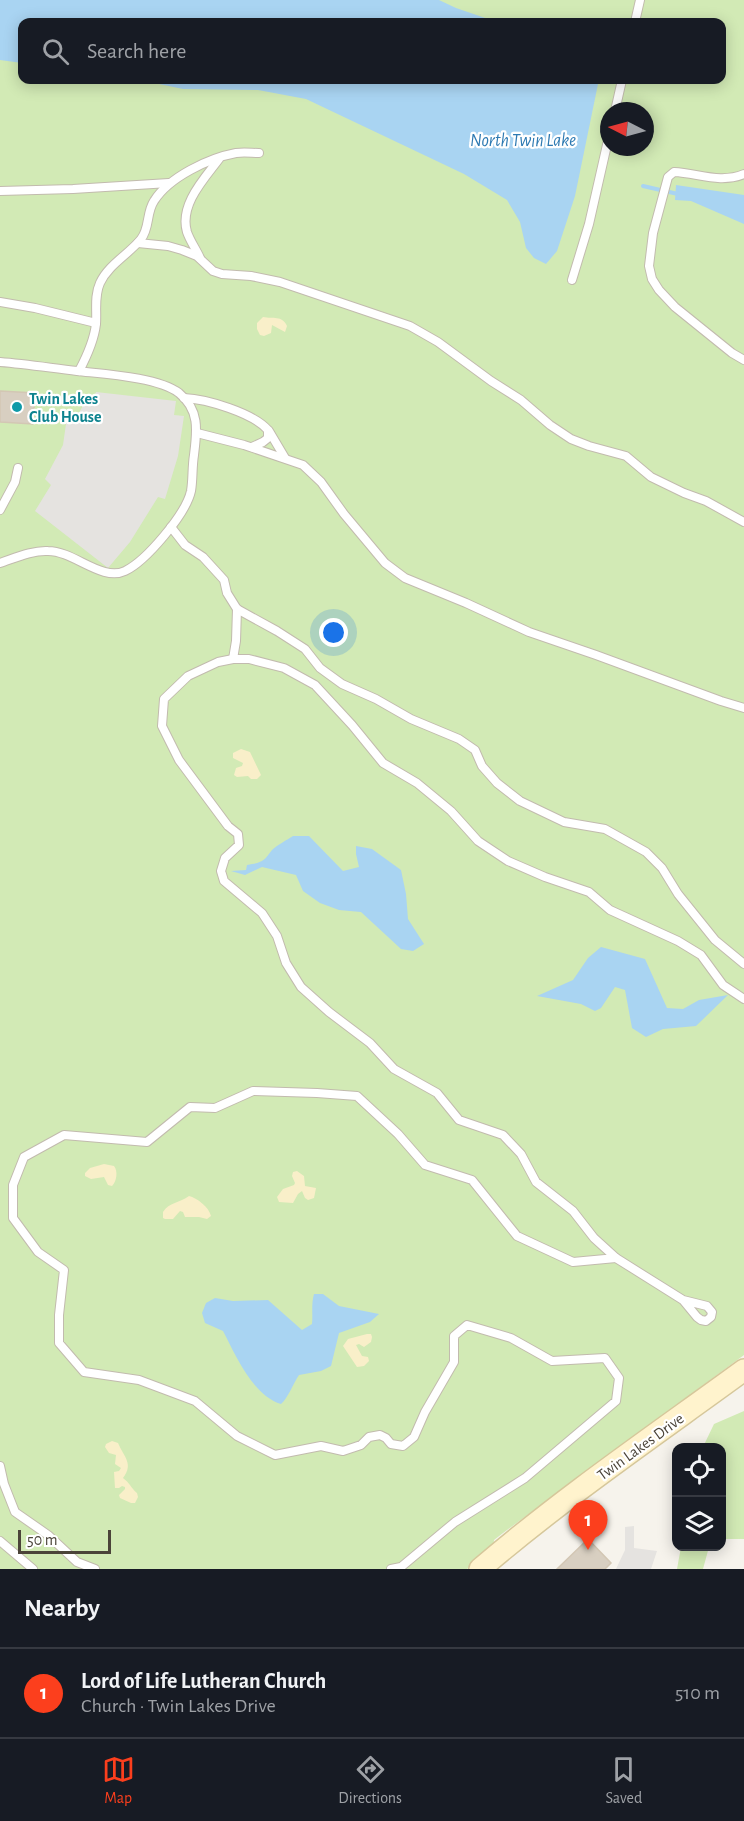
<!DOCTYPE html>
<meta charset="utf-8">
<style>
:root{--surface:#171b24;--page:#242831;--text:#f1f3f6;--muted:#9ea1a6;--line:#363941;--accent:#fc3f1d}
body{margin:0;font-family:"Alegreya Sans",sans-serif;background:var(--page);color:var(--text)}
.controls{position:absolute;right:18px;bottom:18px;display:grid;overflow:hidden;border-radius:12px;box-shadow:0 3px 15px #0003}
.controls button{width:54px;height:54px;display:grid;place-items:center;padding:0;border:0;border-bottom:2px solid var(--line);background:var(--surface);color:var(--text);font:30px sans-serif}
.compass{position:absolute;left:600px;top:102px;width:54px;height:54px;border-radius:50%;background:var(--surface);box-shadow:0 3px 15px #0003;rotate:276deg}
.scale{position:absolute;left:18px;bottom:15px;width:93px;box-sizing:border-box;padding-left:6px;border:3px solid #4b4439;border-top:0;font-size:16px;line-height:21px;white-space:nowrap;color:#4b4439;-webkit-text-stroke:4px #fff;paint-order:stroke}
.you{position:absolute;left:334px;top:633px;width:21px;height:21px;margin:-15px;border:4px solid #fff;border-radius:50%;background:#1a73e8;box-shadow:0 0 0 9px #1a73e833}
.badge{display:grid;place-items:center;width:39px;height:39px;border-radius:50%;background:var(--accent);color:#fff;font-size:20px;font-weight:700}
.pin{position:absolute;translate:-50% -50px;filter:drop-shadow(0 2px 3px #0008)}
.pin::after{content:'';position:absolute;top:32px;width:21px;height:18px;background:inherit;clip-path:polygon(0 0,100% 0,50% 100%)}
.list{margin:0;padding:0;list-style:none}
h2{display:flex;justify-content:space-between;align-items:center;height:78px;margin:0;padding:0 24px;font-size:26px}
h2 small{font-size:20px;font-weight:400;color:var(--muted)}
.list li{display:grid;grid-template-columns:39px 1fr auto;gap:18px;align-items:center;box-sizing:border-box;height:90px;padding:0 24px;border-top:2px solid var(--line)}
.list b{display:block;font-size:22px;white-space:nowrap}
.list p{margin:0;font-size:20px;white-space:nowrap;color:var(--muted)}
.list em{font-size:20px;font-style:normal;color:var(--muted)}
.icon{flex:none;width:33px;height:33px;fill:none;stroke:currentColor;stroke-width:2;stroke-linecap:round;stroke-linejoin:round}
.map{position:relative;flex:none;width:744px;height:1569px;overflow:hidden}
.search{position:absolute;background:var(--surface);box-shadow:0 3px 15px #0003;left:18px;right:18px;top:18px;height:66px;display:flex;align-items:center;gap:15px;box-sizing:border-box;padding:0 21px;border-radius:12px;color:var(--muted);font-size:22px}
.sheet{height:168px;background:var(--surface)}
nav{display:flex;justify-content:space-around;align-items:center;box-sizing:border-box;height:84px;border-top:2px solid var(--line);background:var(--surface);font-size:16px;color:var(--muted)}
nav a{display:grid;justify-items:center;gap:3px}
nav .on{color:var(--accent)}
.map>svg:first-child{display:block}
.green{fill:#d2eab5;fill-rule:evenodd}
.sand{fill:#f9efc9}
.parking{fill:#e5e3e0}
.water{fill:#a9d4f2}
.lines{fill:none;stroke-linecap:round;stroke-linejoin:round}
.stream{stroke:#a9d4f2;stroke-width:4}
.building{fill:#d8cfc1;stroke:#d3c7b4;stroke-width:1.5}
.lane-casing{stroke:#c2bbae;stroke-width:10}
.secondary-casing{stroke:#d6c79b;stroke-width:24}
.lane{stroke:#fff;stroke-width:8}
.secondary{stroke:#fff3cd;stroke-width:21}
.culture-dot{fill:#0f9aa8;stroke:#fff;stroke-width:2}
.labels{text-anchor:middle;stroke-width:4.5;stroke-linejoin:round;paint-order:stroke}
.culture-label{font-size:16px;font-weight:bold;fill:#0d838f;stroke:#fff;text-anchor:start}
.street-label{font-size:16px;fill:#4b4439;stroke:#fff}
.water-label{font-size:18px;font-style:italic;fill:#2e7ab2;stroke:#fff}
</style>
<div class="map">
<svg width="744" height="1569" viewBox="0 0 744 1569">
<rect width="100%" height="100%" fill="#f6f3ec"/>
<g class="green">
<path d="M 0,0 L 744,0 L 744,1355 L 503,1533 L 494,1540 L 493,1550 L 467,1569 L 0,1569 ZM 22,22 L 722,22 L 722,80 L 22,80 ZM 609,111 L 645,111 L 645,147 L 609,147 Z"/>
<polygon points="744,1411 744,1539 722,1539 722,1448 703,1447 714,1424"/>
<polygon points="681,1547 709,1547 703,1569 677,1569"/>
</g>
<g class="sand">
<path d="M 263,317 C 273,319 282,315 287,326 L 285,332 L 272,325 L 271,333 L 264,336 L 260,335 L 257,329 L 257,323 Z"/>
<polygon points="241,749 250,752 261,775 257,779 251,779 248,776 237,777 234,775 236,768 242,766 243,763 233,758 233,753"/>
<path d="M 104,1164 L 114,1166 C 118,1171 117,1181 112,1186 L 108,1185 L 104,1177 L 91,1179 L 85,1176 L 85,1173 L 90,1168 Z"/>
<polygon points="297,1171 304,1176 305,1186 316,1188 314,1198 308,1200 305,1198 302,1191 298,1194 293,1203 279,1202 277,1197 283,1189 294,1185 295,1183 292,1176 293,1172"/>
<path d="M 189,1196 C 197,1198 209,1207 211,1216 L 207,1219 L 199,1217 L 185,1217 L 183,1212 L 180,1211 L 173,1219 L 165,1219 L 163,1218 L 163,1212 C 169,1202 180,1203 189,1196 Z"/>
<polygon points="367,1334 371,1334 372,1337 371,1342 364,1347 359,1344 356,1345 362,1356 368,1357 369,1361 364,1366 357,1367 343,1346 348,1339"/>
<path d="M 112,1441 L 118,1443 C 124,1457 134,1464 123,1478 C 130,1483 131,1488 137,1493 L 138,1497 L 135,1503 L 131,1503 L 120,1498 L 119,1495 L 125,1489 L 125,1487 L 122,1486 L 119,1488 L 115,1488 L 114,1472 L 119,1471 L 121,1468 L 115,1464 L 116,1455 L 109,1453 L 105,1447 L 106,1444 Z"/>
</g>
<g class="parking">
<polygon points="96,392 176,401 174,415 184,416 178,456 165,499 158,497 130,542 108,568 35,511 51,485 45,479 63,445 67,417 77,416 84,404 94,400"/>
<polygon points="634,1526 634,1548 657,1551 651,1569 616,1569 625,1550 625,1527"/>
</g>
<g class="water">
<polygon points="0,0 439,0 456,8 497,22 22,22 22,63 0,60"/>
<polygon points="140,80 597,80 598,84 575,196 557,251 546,264 534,258 526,248 520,222 507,200 464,174 306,99 258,90 183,89"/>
<polygon points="676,185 744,195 744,224 691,201 675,200"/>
<path d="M 293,836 L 309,836 L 343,871 L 359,867 L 356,854 L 356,846 L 372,849 L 401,870 L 406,894 L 408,919 L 424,944 L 413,951 L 401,949 L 361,912 L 339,910 L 320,903 L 303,891 L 296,875 L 262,867 L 245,875 L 231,871 L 246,870 L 247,865 C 263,862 263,862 272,850 C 277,845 287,840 293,836 Z"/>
<polygon points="601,947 645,959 667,1008 683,1009 699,1000 728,995 696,1026 663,1029 646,1037 632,1028 625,990 615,987 601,1008 595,1011 581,1004 537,996 573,980 588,958"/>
<path d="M 314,1294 L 323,1294 L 339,1306 L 379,1314 L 370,1322 L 339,1333 L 331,1366 L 321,1371 L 299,1375 C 293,1384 288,1398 281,1404 C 253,1396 235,1354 223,1331 L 205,1323 L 202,1313 L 206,1303 L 215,1298 L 233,1301 L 268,1300 L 302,1330 L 312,1324 C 313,1314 311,1304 314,1294 Z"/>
</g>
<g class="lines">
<polyline class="stream" points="643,186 678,194"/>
</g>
<g class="building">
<polygon points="0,391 35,393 33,424 0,422"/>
<polygon points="588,1539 611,1563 605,1569 557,1569"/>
</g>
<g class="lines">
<g class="lane-casing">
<g id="lane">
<polyline points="635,22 640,0"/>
<polyline points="615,111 622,80"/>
<path d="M 744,174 C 720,184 698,173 674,172 L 668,177 L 653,233 L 649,266 L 652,279 L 659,290 L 675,307 L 732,353 L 744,360"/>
<polyline points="0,191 73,189 169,183"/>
<polyline points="138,243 168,246 182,250 197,256 213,271 222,274 251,276 280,282 410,326 438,342 491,381 521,400 550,425 571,439 589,446 626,456 651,477 684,493 706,501 744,522"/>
<path d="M 200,258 C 196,249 190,241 187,232 C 179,205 204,179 219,159"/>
<polyline points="572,280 589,224 609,136"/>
<polyline points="0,302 35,308 96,323"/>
<path d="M 0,362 C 26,364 51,368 77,371 C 103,374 158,377 179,393 C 200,410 197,431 194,455 C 192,467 193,480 191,491 C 186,514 146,561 125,571 C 102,582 74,551 48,551 C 33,550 15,558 0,563"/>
<path d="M 79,371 C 87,356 94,341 96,324 C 97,310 94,296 100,283 C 108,265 129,254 141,239 C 150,228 146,213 154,201 C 169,177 209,158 236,153 C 244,152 252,153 259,153"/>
<path d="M 184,398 C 207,399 253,413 268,430 L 268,438 L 263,442 L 252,447"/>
<polyline points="269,431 285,458"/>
<polyline points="197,433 244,445 303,465 321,482 344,514 385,563 405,578 466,603 529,632 596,655 721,701 744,708"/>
<polyline points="0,510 15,482 18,468"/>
<polyline points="171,527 185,545 203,557 224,580 227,593 237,609 277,631 305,649 320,668 342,684 376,699 411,719 459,739 475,750 482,766 497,783 520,801 564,822 605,829 646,852 662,868 678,894 715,940 744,964"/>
<polyline points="233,659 236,641 237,609"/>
<polyline points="616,1258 683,1300 707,1306 712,1312 711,1317 706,1321 701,1320 697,1317 683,1300"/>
<polyline points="0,1466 4,1484 15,1512 48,1535 77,1562 95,1569"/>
<polyline points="0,1541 33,1569"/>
<polyline points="391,1569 401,1567 455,1522 525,1478 616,1401 619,1378 605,1358 552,1361 511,1338 467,1325 454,1336 454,1362 425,1412 414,1437 403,1446 391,1444 386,1438 380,1435 369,1437 361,1445 343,1451 321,1446 275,1455 237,1436 195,1401 139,1380 84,1372 59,1343 59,1315 64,1270 38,1252 13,1218 13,1185 24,1157 64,1135 147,1142 190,1107 215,1108 253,1091 317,1093 357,1096 398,1134 425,1165 472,1180 517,1236 573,1262 616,1258 594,1238 573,1211 536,1182 521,1154 503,1135 459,1120 437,1093 394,1069 370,1043 329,1012 301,987 286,963 277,936 262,913 224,881 221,871 225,858 239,845 238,834 228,826 179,760 162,726 164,699 188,676 218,662 233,659 249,659 284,668 315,685 352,725 383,763 417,783 451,811 478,841 508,861 545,877 589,892 610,910 678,941 701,955 723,985 744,999"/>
</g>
</g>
<g class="secondary-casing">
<path id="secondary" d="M 480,1569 C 564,1497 655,1435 744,1370"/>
</g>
<use href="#lane" class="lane"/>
<use href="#secondary" class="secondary"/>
</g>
<circle class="culture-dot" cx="17" cy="407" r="6"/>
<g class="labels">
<g class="culture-label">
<text x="29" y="404">Twin Lakes<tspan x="29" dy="18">Club House</tspan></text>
</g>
<g class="street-label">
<text transform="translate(640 1446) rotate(-36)" y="6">Twin Lakes Drive</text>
</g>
<g class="water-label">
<text x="523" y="146">North Twin Lake</text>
</g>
</g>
</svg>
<div class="controls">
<button><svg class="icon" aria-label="locate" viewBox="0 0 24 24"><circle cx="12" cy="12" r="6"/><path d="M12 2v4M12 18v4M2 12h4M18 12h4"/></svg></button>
<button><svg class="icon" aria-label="layers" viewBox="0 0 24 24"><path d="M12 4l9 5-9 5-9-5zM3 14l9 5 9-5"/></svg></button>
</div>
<svg class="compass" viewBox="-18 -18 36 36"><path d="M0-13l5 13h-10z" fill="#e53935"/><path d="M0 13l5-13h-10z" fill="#9ea1a6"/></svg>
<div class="scale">50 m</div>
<div class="you"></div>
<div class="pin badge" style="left:588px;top:1550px">1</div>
<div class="search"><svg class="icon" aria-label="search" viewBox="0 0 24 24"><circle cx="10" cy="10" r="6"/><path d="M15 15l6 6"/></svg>Search here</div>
</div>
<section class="sheet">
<h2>Nearby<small></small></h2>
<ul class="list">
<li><span class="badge">1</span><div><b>Lord of Life Lutheran Church</b><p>Church · Twin Lakes Drive</p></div><em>510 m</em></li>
</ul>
</section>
<nav>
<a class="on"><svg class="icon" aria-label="map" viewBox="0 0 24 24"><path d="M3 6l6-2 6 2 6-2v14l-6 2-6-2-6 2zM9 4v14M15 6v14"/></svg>Map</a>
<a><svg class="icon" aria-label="directions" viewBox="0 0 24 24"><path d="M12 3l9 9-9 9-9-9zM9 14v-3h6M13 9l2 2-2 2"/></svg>Directions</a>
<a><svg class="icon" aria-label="saved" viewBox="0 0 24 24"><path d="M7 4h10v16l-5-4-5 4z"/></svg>Saved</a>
</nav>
